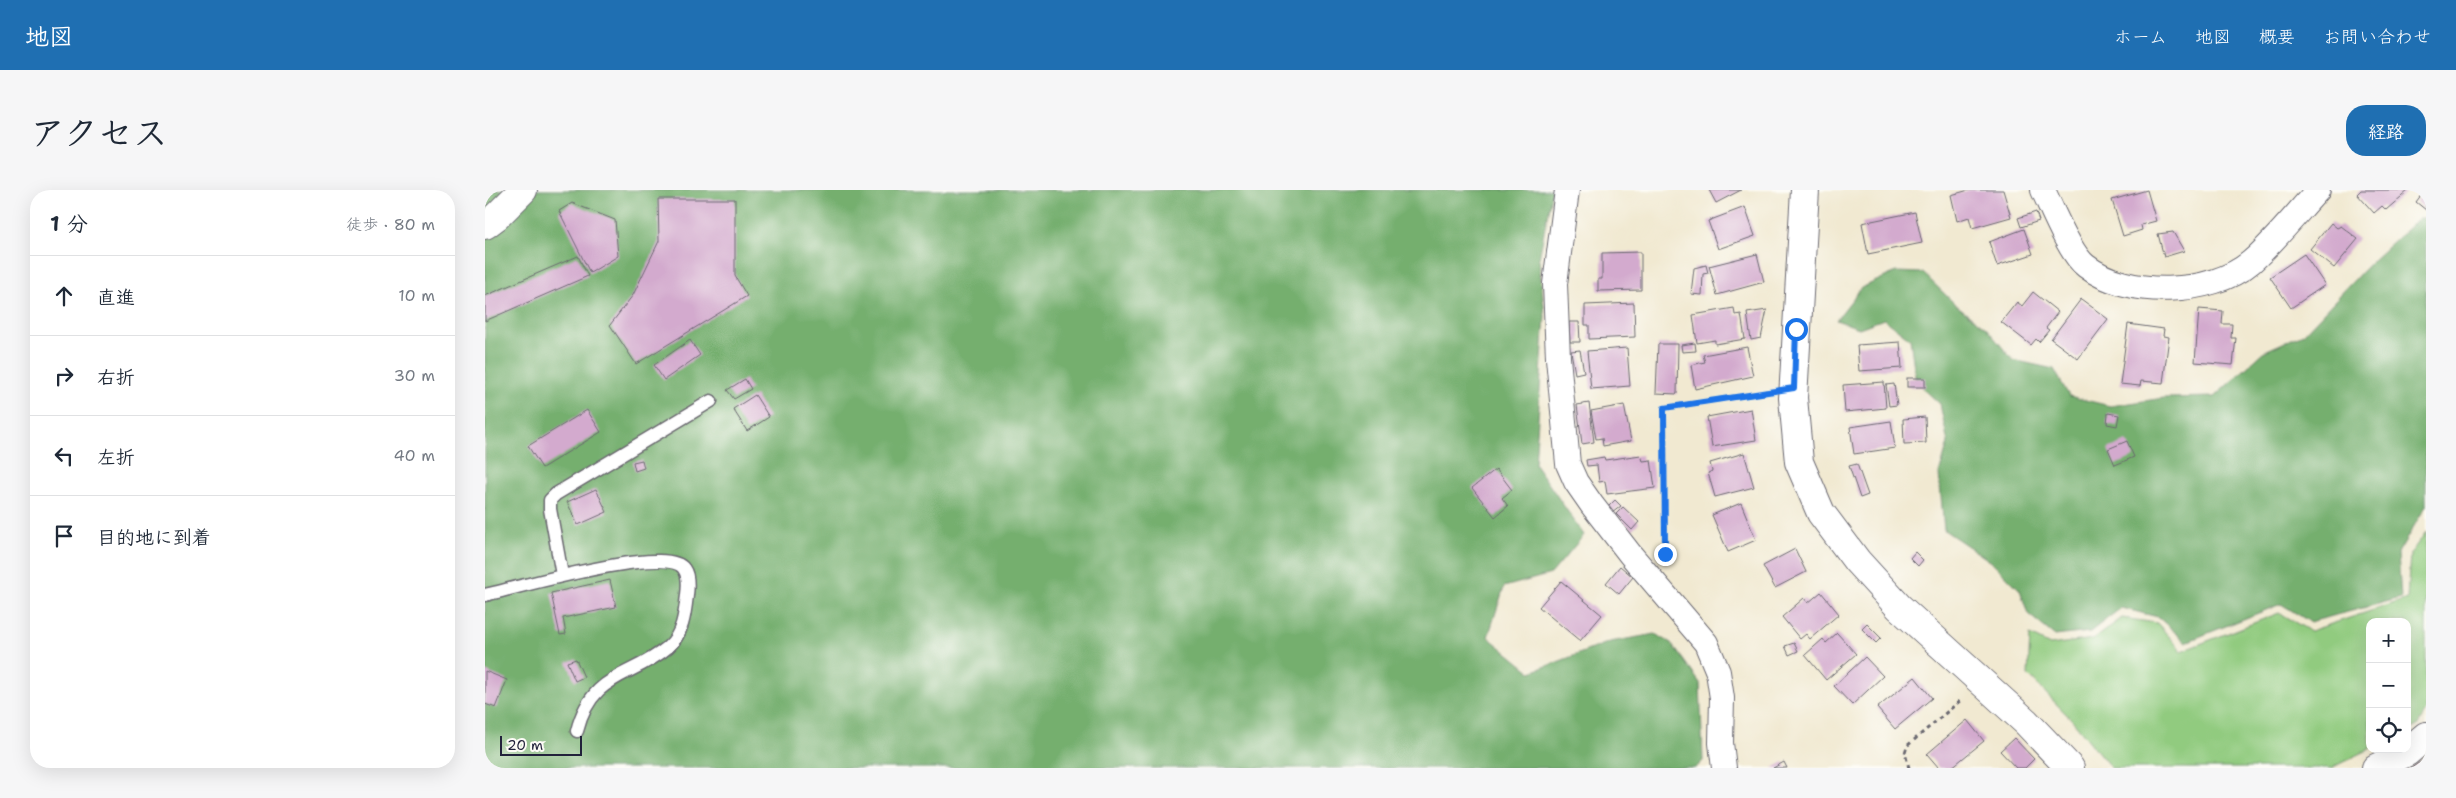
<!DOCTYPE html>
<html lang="ja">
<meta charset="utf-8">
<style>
:root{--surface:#fff;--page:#f6f6f7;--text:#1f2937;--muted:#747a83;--line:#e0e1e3;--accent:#1f6fb2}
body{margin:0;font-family:"Shantell Sans","Klee One",sans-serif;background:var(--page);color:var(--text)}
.controls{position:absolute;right:15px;bottom:15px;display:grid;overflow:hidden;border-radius:10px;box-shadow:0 5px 20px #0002}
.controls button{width:45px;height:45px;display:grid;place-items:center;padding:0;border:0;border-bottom:1px solid var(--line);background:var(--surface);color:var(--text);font:25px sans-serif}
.scale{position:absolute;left:15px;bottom:12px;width:82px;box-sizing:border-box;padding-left:5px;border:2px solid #22223b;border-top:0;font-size:14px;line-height:18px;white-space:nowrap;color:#22223b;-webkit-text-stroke:4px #fdfcf7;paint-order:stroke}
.stop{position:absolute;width:15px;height:15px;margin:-11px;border:4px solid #1a73e8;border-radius:50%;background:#fff}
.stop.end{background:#1a73e8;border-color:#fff;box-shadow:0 1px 5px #0008}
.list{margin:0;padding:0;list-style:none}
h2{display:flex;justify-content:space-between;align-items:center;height:65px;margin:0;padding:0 20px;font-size:21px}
h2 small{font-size:16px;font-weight:400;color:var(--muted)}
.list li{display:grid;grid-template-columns:32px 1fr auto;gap:15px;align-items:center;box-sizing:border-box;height:80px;padding:0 20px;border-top:1px solid var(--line)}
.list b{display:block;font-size:19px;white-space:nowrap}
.list em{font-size:16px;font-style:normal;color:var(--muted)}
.icon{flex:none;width:28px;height:28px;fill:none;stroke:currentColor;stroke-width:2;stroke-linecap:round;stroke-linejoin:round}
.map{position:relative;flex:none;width:1941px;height:578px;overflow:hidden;border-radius:20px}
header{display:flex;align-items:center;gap:30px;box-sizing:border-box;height:70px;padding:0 25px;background:var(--accent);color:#fff}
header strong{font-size:24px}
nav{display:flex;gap:28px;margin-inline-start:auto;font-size:18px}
.intro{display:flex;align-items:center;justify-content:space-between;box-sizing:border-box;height:120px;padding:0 30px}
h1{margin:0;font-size:35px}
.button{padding:12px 22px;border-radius:20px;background:var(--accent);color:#fff;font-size:18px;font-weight:700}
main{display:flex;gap:30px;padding:0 30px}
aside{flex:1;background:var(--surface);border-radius:20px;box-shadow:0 5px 20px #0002}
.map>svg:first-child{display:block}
.green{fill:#91cb7f;stroke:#5a765d}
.forest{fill:#74af6e;stroke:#4b6854}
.building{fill:#d3aace}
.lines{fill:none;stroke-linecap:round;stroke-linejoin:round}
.lane-casing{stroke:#6a6870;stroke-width:15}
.street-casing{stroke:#6a6870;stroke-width:26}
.secondary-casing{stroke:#6a6870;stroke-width:30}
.path{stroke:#6a6870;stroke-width:3;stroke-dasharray:4 4;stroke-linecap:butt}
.lane{stroke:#fff;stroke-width:12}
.street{stroke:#fff;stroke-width:24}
.secondary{stroke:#fff;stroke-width:28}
.route{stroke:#1a73e8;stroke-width:6}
</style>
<header>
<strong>地図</strong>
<nav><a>ホーム</a><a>地図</a><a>概要</a><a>お問い合わせ</a></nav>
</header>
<div class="intro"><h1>アクセス</h1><a class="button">経路</a></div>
<main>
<aside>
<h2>1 分<small>徒歩 · 80 m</small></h2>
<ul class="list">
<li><svg class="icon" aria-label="ahead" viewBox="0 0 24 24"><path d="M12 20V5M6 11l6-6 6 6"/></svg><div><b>直進</b></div><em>10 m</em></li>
<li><svg class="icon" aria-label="right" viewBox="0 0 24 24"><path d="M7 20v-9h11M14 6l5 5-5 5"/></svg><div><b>右折</b></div><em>30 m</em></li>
<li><svg class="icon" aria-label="left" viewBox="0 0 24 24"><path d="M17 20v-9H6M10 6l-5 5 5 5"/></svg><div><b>左折</b></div><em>40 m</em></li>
<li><svg class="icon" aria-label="arrive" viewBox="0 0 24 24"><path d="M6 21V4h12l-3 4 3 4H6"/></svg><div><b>目的地に到着</b></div></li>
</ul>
</aside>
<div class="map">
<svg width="1941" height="578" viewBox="0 0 1941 578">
<rect width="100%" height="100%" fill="#fdfcf7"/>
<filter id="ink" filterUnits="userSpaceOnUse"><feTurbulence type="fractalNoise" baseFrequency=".02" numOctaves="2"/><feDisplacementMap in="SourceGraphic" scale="10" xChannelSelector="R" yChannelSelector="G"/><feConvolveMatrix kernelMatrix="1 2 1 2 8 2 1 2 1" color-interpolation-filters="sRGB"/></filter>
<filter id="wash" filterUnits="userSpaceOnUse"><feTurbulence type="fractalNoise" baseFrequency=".0096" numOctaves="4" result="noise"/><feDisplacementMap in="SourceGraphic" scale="20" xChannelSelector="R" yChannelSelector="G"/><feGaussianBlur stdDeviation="1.12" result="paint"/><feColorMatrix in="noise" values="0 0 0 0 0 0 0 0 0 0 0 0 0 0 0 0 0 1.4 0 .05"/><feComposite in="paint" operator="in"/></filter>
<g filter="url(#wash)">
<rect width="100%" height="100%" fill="#f1e9d1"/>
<polygon class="green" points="1941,342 1941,521 1932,536 1922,541 1922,432 1885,432 1885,559 1846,578 1626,578 1588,531 1543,485 1545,445 1565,455 1608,449 1637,428 1672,433 1697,461 1794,423 1825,441 1922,409 1925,364"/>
<g class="forest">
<polygon points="0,0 1067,0 1054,69 1060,126 1050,274 1099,345 1066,384 1019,397 1003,447 1046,482 1125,452 1170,444 1186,453 1215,493 1218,571 1211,578 0,578"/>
<polygon points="1934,28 1941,28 1941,316 1913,363 1916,408 1825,432 1796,414 1701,452 1673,427 1636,418 1605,442 1570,446 1543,424 1535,400 1508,373 1459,340 1454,284 1463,253 1455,214 1431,192 1425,149 1399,129 1374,138 1351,130 1376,98 1411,82 1438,83 1470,114 1501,138 1528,170 1569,179 1584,206 1625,216 1679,208 1729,207 1780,161 1818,144 1886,72"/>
</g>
<g id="blocks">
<g class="building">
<polygon points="1224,0 1256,0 1231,13"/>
<polygon points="1484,0 1518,0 1526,27 1487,38 1484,27 1472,31 1466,5"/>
<polygon points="1662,0 1671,31 1656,35 1657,40 1638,46 1627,10"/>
<polygon points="1876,0 1924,0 1901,20 1897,16 1889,23 1872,4"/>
<polygon points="1940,0 1941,0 1941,20 1931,12"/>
<polygon points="173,9 250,9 250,86 262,106 151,174 125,135 148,105 174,51"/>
<polygon points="87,13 130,30 133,66 105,83 74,21"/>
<polygon points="1260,17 1270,46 1233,59 1223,31"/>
<polygon points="1430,22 1437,53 1383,64 1377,33"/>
<polygon points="1551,22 1554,31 1536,37 1533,28"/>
<polygon points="1846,33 1852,38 1856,36 1873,49 1849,78 1825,59"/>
<polygon points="1539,39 1548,64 1512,76 1504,52"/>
<polygon points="1688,42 1699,61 1679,67 1673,44"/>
<polygon points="1156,62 1156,100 1113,101 1113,89 1117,89 1117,63"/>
<polygon points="1272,64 1279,92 1232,105 1224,76"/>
<polygon points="1819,64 1840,95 1806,118 1785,87"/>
<polygon points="93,66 103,86 0,131 0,106"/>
<polygon points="1221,75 1223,83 1218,84 1217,105 1206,104 1209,78"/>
<polygon points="1548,102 1573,122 1561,138 1564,140 1554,152 1551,149 1546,155 1516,132 1532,112 1537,116"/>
<polygon points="1596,109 1623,129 1593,169 1566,149"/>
<polygon points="1149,113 1150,147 1104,149 1104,135 1100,135 1100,115"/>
<polygon points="1249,118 1250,125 1256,124 1260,149 1230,154 1230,150 1212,153 1208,125"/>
<polygon points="1714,119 1738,121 1737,134 1747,134 1746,148 1751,148 1748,175 1710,172"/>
<polygon points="1282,120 1276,148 1266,150 1262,123"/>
<polygon points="1084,132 1094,132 1095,152 1085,152"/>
<polygon points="1643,134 1679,139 1678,146 1684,147 1678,193 1656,191 1655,196 1635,194"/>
<polygon points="205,150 215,165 179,190 169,175"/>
<polygon points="1415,152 1417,178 1374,181 1372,155"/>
<polygon points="1210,153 1211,161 1197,162 1196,155"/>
<polygon points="1173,154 1193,154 1192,204 1171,203"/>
<polygon points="1262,157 1268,186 1210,199 1206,175 1220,172 1218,165"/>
<polygon points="1142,158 1145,196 1106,199 1102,161"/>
<polygon points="1095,160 1099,182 1090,184 1086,161"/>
<rect x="1422" y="188" width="18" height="9"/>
<polygon points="260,189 266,199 249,209 242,200"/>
<polygon points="1399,192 1401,218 1360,222 1358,195"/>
<polygon points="1409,194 1412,215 1404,216 1401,195"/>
<polygon points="270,205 284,227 262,241 248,219"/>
<polygon points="1104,213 1109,252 1097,254 1092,215"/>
<polygon points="1139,215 1146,251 1118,256 1117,248 1111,249 1106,221"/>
<polygon points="1266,219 1271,250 1227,257 1222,227"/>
<polygon points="102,220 116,242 57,278 43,256"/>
<polygon points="1623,223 1634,225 1632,236 1622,234"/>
<polygon points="1440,227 1441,253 1419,254 1418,229"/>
<polygon points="1406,231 1410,258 1369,264 1365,237"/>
<polygon points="1642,251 1649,267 1630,275 1623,259"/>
<polygon points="1259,263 1269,297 1230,307 1223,283 1227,281 1225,273"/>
<polygon points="1156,265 1158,271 1166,270 1170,298 1122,304 1120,291 1114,292 1112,275 1102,276 1101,270 1119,267 1120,270"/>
<polygon points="157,270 159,278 150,281 148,272"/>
<polygon points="1372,274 1383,305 1375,308 1364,276"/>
<polygon points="1011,279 1027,300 1017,308 1023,316 1010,327 987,298"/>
<polygon points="111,299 122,322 93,335 82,312"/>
<polygon points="1130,310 1136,316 1127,323 1122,318"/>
<polygon points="1256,313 1271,350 1243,362 1227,325"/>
<polygon points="1138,317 1154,332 1147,340 1131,324"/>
<polygon points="1310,359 1321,382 1290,398 1278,376"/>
<polygon points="1430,362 1438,370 1433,376 1425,368"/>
<polygon points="1135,376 1148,387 1134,404 1121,393"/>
<polygon points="125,390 131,417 78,428 81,444 75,445 66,403"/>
<polygon points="1076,391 1117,425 1095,451 1054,417"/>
<polygon points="1336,402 1354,424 1325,449 1321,444 1315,449 1297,427 1319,408 1323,413"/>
<polygon points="1382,434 1396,448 1391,453 1377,439"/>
<polygon points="1352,443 1371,464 1341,490 1320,465 1338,449 1341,453"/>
<polygon points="1309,453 1313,461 1304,465 1300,456"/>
<polygon points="1380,467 1398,486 1367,515 1349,496"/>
<polygon points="91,469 99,487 90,491 82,472"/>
<polygon points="0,481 22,490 11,518 0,514"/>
<polygon points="1430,487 1447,508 1410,539 1392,518"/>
<polygon points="1482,530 1499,551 1466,578 1454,578 1442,564"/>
<polygon points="1529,548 1549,569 1540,578 1531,578 1515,561"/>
<polygon points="1941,568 1941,577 1926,578"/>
<polygon points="1299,572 1302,578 1288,578"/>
</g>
</g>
</g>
<g filter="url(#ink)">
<use href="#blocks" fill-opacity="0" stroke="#6a6870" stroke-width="1"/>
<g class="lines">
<g class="lane-casing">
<g id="lane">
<polyline points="77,385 65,319 65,310 71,304 226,211"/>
<path d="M 0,405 C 29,399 182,353 199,379 C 204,386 203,397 202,405 C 200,423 198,444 183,457 C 145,489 107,482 92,541"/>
</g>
</g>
<g class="street-casing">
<g id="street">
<polyline points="1082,0 1070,94 1073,168 1083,274 1091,292 1107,315 1145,364 1221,453 1233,482 1237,508 1236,553 1239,578"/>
<path d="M 1558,0 C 1567,19 1585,64 1601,76 C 1642,108 1726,106 1766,72 C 1790,51 1811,24 1833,0"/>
</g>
</g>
<g class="secondary-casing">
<g id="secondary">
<polyline points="1320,0 1308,208 1314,272 1336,323 1372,371 1414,417 1541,532 1585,578"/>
<polyline points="0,35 12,26 38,0"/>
<polyline points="1891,578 1922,562 1941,546"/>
</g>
</g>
<g class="path">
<polyline points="1180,364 1179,218 1282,202"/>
<polyline points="1424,578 1420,563 1422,556 1476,510"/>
</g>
<use href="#lane" class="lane"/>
<use href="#street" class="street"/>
<use href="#secondary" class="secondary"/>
</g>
</g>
<g class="lines" filter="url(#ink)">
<polyline class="route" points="1180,364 1179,218 1309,198 1311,139"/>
</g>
</svg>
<div class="controls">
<button>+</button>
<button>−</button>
<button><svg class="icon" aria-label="locate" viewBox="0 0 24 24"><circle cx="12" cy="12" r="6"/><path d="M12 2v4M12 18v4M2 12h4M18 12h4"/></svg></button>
</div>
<div class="scale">20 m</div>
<div class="stop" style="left:1311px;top:139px"></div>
<div class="stop end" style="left:1180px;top:364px"></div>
</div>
</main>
